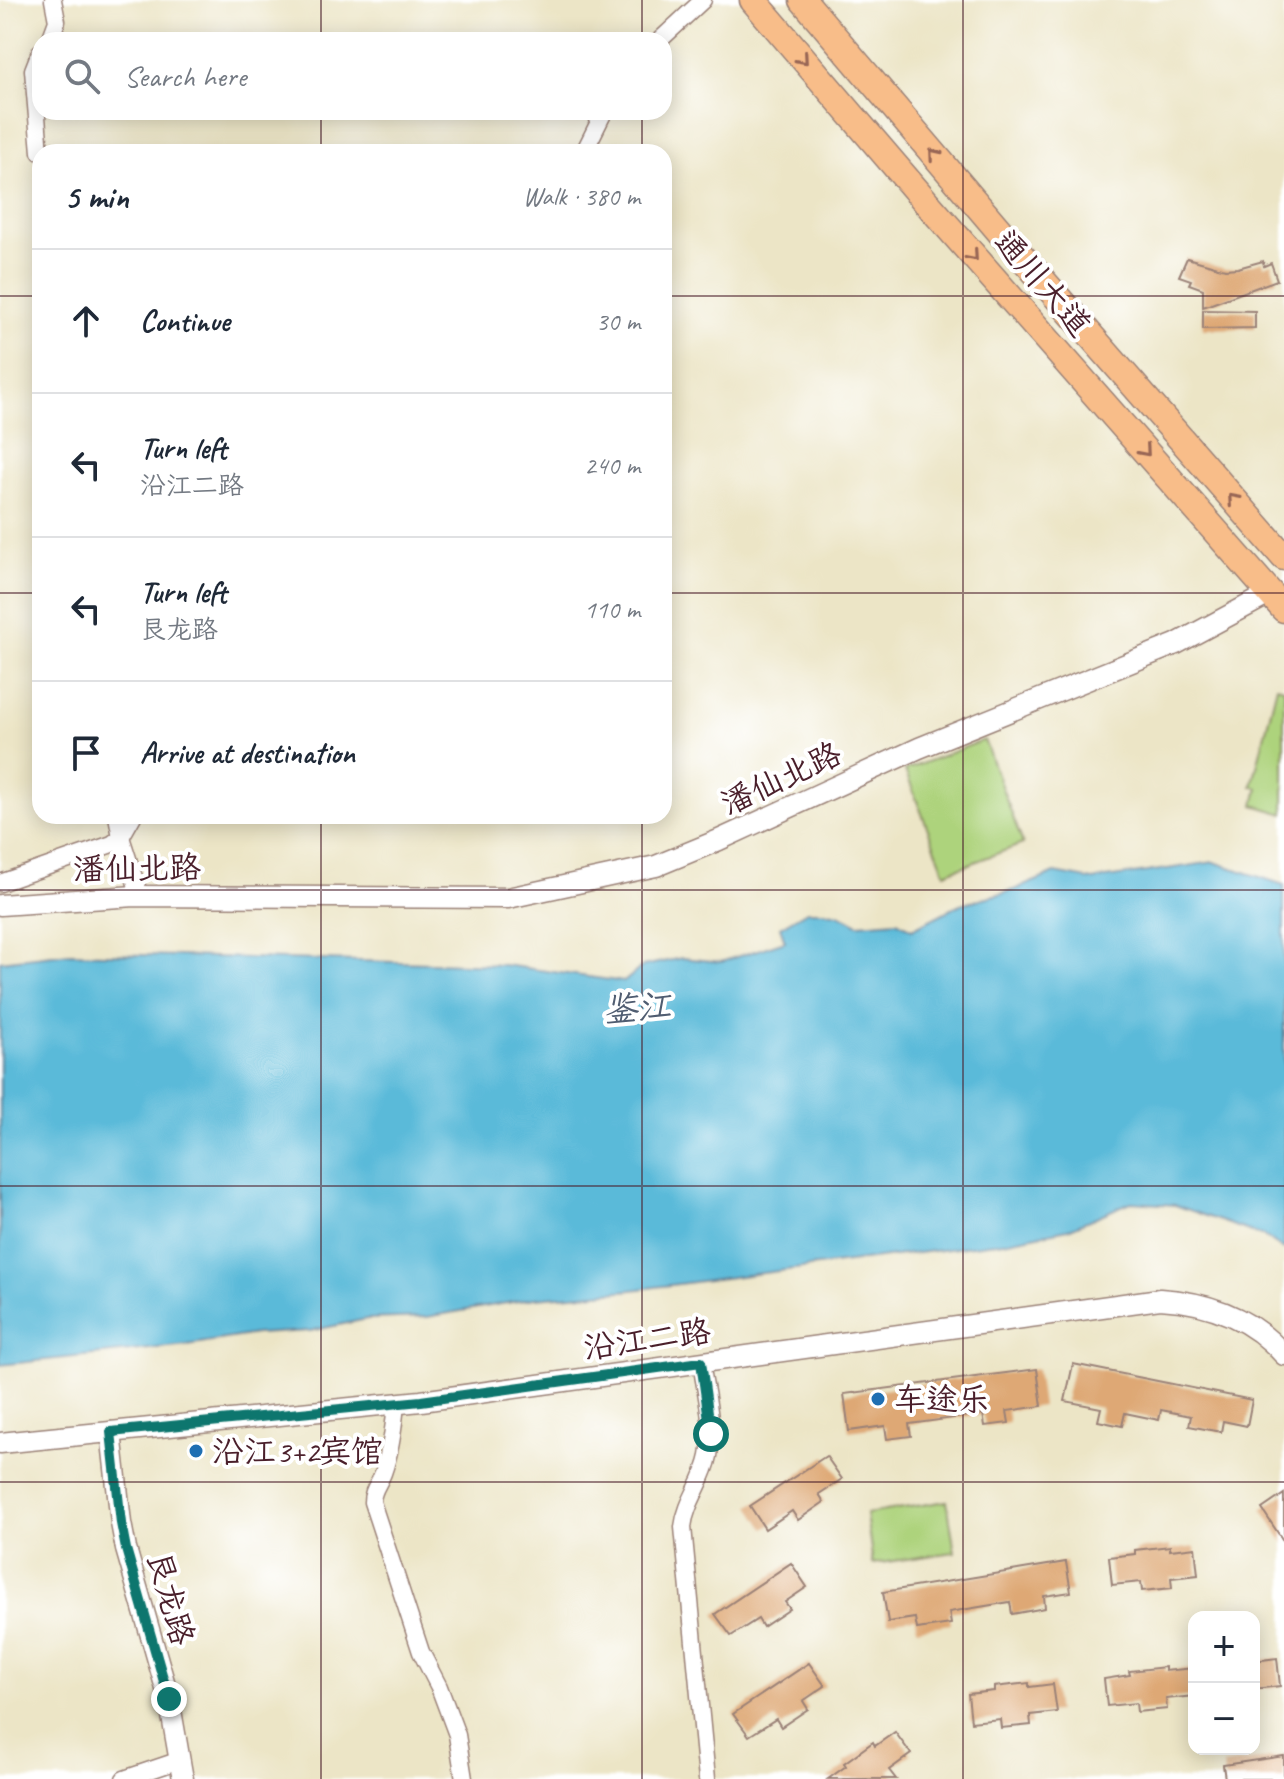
<!DOCTYPE html>
<meta charset="utf-8">
<style>
:root{--surface:#fff;--page:#f2f2f3;--text:#1f2937;--muted:#747a83;--line:#e0e1e3}
body{margin:0;font-family:Caveat,"LXGW WenKai TC",sans-serif;background:var(--page);color:var(--text)}
.controls{position:absolute;right:24px;bottom:24px;display:grid;overflow:hidden;border-radius:16px;box-shadow:0 4px 20px #0003}
.controls button{width:72px;height:72px;display:grid;place-items:center;padding:0;border:0;border-bottom:2px solid var(--line);background:var(--surface);color:var(--text);font:40px sans-serif}
.stop{position:absolute;width:24px;height:24px;margin:-18px;border:6px solid #0f766e;border-radius:50%;background:#fff}
.stop.end{background:#0f766e;border-color:#fff;box-shadow:0 2px 8px #0008}
.list{margin:0;padding:0;list-style:none}
h2{display:flex;justify-content:space-between;align-items:center;height:104px;margin:0;padding:0 32px;font-size:34px}
h2 small{font-size:26px;font-weight:400;color:var(--muted)}
.list li{display:grid;grid-template-columns:52px 1fr auto;gap:24px;align-items:center;box-sizing:border-box;height:144px;padding:0 32px;border-top:2px solid var(--line)}
.list b{display:block;font-size:30px;white-space:nowrap}
.list p{margin:0;font-size:26px;white-space:nowrap;color:var(--muted)}
.list em{font-size:26px;font-style:normal;color:var(--muted)}
.icon{flex:none;width:44px;height:44px;fill:none;stroke:currentColor;stroke-width:2;stroke-linecap:round;stroke-linejoin:round}
.map{position:relative;flex:none;width:1284px;height:1779px;overflow:hidden}
.search{position:absolute;background:var(--surface);box-shadow:0 4px 20px #0003;left:32px;top:32px;width:640px;height:88px;display:flex;align-items:center;gap:20px;box-sizing:border-box;padding:0 28px;border-radius:24px;color:var(--muted);font-size:30px}
.panel{position:absolute;background:var(--surface);box-shadow:0 4px 20px #0003;left:32px;top:144px;width:640px;height:680px;border-radius:24px}
.map>svg:first-child{display:block}
.green{fill:#add37c;stroke:#7c7954;stroke-width:2}
.water{fill:#5abad9;stroke:#526c82;stroke-width:2}
.building{fill:#dea874}
.lines{fill:none;stroke-linecap:round;stroke-linejoin:round}
.minor-casing{stroke:#9b8278;stroke-width:19}
.tertiary-casing{stroke:#9b8278;stroke-width:23}
.primary-casing{stroke:#9b8278;stroke-width:29}
.minor{stroke:#fff;stroke-width:16}
.tertiary{stroke:#fff;stroke-width:20}
.primary{stroke:#f8bd89;stroke-width:26}
.oneway{stroke:#986655}
.route{stroke:#0f766e;stroke-width:10}
.grid{fill:none;stroke:#4a1f2b;stroke-width:2;stroke-opacity:0.55}
.poi-dot{fill:#1f6fb2;stroke:#fff;stroke-width:3}
.labels{text-anchor:middle;stroke-width:8;stroke-linejoin:round;paint-order:stroke}
.street-label{font-size:32px;fill:#4a1f2b;stroke:#fff}
.poi-label{font-size:32px;fill:#4a1f2b;stroke:#fff;text-anchor:start}
.water-label{font-size:34px;font-style:italic;fill:#505d71;stroke:#fff}
</style>
<div class="map">
<svg width="1284" height="1779" viewBox="0 0 1284 1779">
<rect width="100%" height="100%" fill="#fff"/>
<filter id="ink" filterUnits="userSpaceOnUse"><feTurbulence type="fractalNoise" baseFrequency=".0125" numOctaves="2"/><feDisplacementMap in="SourceGraphic" scale="16" xChannelSelector="R" yChannelSelector="G"/><feConvolveMatrix kernelMatrix="1 2 1 2 8 2 1 2 1" color-interpolation-filters="sRGB"/></filter>
<filter id="wash" filterUnits="userSpaceOnUse"><feTurbulence type="fractalNoise" baseFrequency=".006" numOctaves="4" result="noise"/><feDisplacementMap in="SourceGraphic" scale="32" xChannelSelector="R" yChannelSelector="G"/><feGaussianBlur stdDeviation="1.8" result="paint"/><feColorMatrix in="noise" values="0 0 0 0 0 0 0 0 0 0 0 0 0 0 0 0 0 1.4 0 .05"/><feComposite in="paint" operator="in"/></filter>
<g filter="url(#wash)">
<rect width="100%" height="100%" fill="#ece5c6"/>
<g class="green">
<polygon points="1277,686 1284,688 1284,814 1254,805 1258,788 1252,786"/>
<polygon points="984,740 1023,844 945,873 905,770"/>
<polygon points="947,1501 955,1552 873,1564 866,1514"/>
</g>
<polygon class="water" points="1214,862 1284,885 1284,1250 1263,1236 1175,1205 1131,1202 1068,1229 1003,1242 632,1290 535,1298 427,1317 367,1319 310,1331 256,1334 187,1345 0,1365 0,961 70,953 504,965 624,982 643,966 682,958 721,962 785,941 780,927 807,911 822,911 839,914 858,924 897,921 912,929 961,904 1014,890 1055,873 1093,880"/>
<g id="blocks">
<g class="building">
<polygon points="1187,258 1225,269 1238,268 1263,261 1264,266 1271,263 1277,280 1203,307 1203,289 1189,284 1191,280 1179,276"/>
<polygon points="1203,310 1255,311 1255,328 1203,329"/>
<polygon points="1073,1364 1252,1400 1247,1426 1223,1421 1221,1432 1189,1426 1191,1416 1161,1410 1159,1420 1125,1413 1122,1426 1098,1421 1101,1408 1065,1401"/>
<polygon points="1037,1369 1042,1406 1007,1411 1009,1423 985,1426 983,1414 909,1424 911,1436 887,1439 885,1426 849,1431 844,1394"/>
<polygon points="826,1456 842,1479 819,1494 824,1502 798,1520 792,1511 765,1529 750,1506"/>
<polygon points="1284,1494 1284,1542 1262,1509"/>
<polygon points="1170,1546 1170,1550 1195,1547 1198,1575 1171,1578 1172,1588 1142,1591 1141,1582 1112,1585 1109,1557 1135,1554 1135,1550"/>
<polygon points="1066,1562 1071,1592 1044,1596 1045,1608 1012,1614 1010,1602 949,1612 951,1624 917,1629 915,1618 888,1622 883,1592"/>
<polygon points="791,1563 807,1587 785,1602 790,1609 763,1627 758,1619 731,1636 715,1614"/>
<polygon points="1277,1658 1280,1686 1254,1689 1254,1661"/>
<polygon points="809,1663 825,1686 803,1701 808,1709 781,1727 776,1719 749,1736 733,1714"/>
<polygon points="1165,1667 1165,1671 1194,1668 1194,1696 1166,1699 1167,1709 1137,1712 1136,1703 1107,1706 1104,1679 1130,1675 1129,1671"/>
<polygon points="1029,1683 1029,1687 1053,1684 1057,1712 1030,1715 1031,1725 1001,1728 1000,1719 971,1722 968,1694 994,1691 994,1687"/>
<polygon points="895,1732 911,1754 889,1770 896,1779 828,1779 846,1766 844,1763 873,1742 875,1746"/>
<polygon points="1284,1756 1284,1779 1225,1779 1223,1765"/>
</g>
</g>
</g>
<g filter="url(#ink)">
<use href="#blocks" fill-opacity="0" stroke="#9b8278" stroke-width="2"/>
<g class="lines">
<g class="minor-casing">
<g id="minor">
<polyline points="50,40 57,21 53,0"/>
<polyline points="660,40 703,0"/>
<polyline points="40,52 33,70 40,152"/>
<polyline points="584,152 604,112"/>
<polyline points="117,816 121,837 140,896"/>
<polyline points="0,883 112,844 121,837 133,816"/>
<path d="M 701,1362 C 705,1391 715,1426 709,1456 C 704,1482 686,1501 683,1527 L 707,1779"/>
<path d="M 396,1403 C 394,1427 391,1451 383,1473 C 379,1484 372,1490 372,1502 L 421,1652 L 439,1687 L 457,1735 L 464,1779"/>
<polyline points="124,1779 180,1760"/>
</g>
</g>
<g class="tertiary-casing">
<g id="tertiary">
<polyline points="0,905 135,896 508,898 656,866 719,840 919,748 1176,644 1271,593"/>
<polyline points="111,1432 121,1523 126,1549 169,1699 183,1779"/>
<path d="M 0,1443 L 421,1401 L 1160,1299 C 1208,1302 1252,1318 1284,1355"/>
</g>
</g>
<g class="primary-casing">
<g id="primary">
<polyline points="753,0 927,203 1284,609"/>
<polyline points="803,0 1002,234 1284,557"/>
</g>
</g>
<use href="#minor" class="minor"/>
<use href="#tertiary" class="tertiary"/>
<use href="#primary" class="primary"/>
</g>
<defs><path id="oneway-chevron" d="M-2-3.5L2.5 0L-2 3.5" fill="none" stroke-width="1.6" stroke-linecap="round" stroke-linejoin="round" transform="scale(2)"/></defs>
<g class="oneway">
<use href="#oneway-chevron" transform="translate(803 59) rotate(49)"/>
<use href="#oneway-chevron" transform="translate(934 154) rotate(-130)"/>
<use href="#oneway-chevron" transform="translate(973 256) rotate(49)"/>
<use href="#oneway-chevron" transform="translate(1145 451) rotate(49)"/>
<use href="#oneway-chevron" transform="translate(1233 499) rotate(-131)"/>
</g>
</g>
<g class="lines" filter="url(#ink)">
<polyline class="route" points="169,1699 126,1549 121,1523 111,1432 421,1401 701,1362 711,1434"/>
</g>
<path class="grid" d="M 321,0 L 321,40M 642,0 L 642,40M 963,0 L 963,1779M 321,112 L 321,152M 642,112 L 642,152M 0,296 L 40,296M 664,296 L 1284,296M 0,593 L 40,593M 664,593 L 1284,593M 321,816 L 321,1779M 642,816 L 642,1779M 0,890 L 1284,890M 0,1186 L 1284,1186M 0,1482 L 1284,1482"/>
<g class="poi-dot">
<circle cx="878" cy="1399" r="8"/>
<circle cx="196" cy="1451" r="8"/>
</g>
<g class="labels">
<g class="street-label">
<text transform="translate(1043 283) rotate(49)" y="11">通川大道</text>
<text transform="translate(781 778) rotate(-25)" y="11">潘仙北路</text>
<text transform="translate(137 868) rotate(-1)" y="11">潘仙北路</text>
<text transform="translate(647 1339) rotate(-8)" y="11">沿江二路</text>
<text transform="translate(171 1598) rotate(74)" y="11">艮龙路</text>
</g>
<g class="poi-label">
<text x="894" y="1410">车途乐</text>
<text x="212" y="1462">沿江3+2宾馆</text>
</g>
<g class="water-label">
<text transform="translate(637 1007) rotate(-4)" y="12">鉴江</text>
</g>
</g>
</svg>
<div class="controls">
<button>+</button>
<button>−</button>
</div>
<div class="stop" style="left:711px;top:1434px"></div>
<div class="stop end" style="left:169px;top:1699px"></div>
<div class="search"><svg class="icon" aria-label="search" viewBox="0 0 24 24"><circle cx="10" cy="10" r="6"/><path d="M15 15l6 6"/></svg>Search here</div>
<section class="panel">
<h2>5 min<small>Walk · 380 m</small></h2>
<ul class="list">
<li><svg class="icon" aria-label="ahead" viewBox="0 0 24 24"><path d="M12 20V5M6 11l6-6 6 6"/></svg><div><b>Continue</b></div><em>30 m</em></li>
<li><svg class="icon" aria-label="left" viewBox="0 0 24 24"><path d="M17 20v-9H6M10 6l-5 5 5 5"/></svg><div><b>Turn left</b><p>沿江二路</p></div><em>240 m</em></li>
<li><svg class="icon" aria-label="left" viewBox="0 0 24 24"><path d="M17 20v-9H6M10 6l-5 5 5 5"/></svg><div><b>Turn left</b><p>艮龙路</p></div><em>110 m</em></li>
<li><svg class="icon" aria-label="arrive" viewBox="0 0 24 24"><path d="M6 21V4h12l-3 4 3 4H6"/></svg><div><b>Arrive at destination</b></div></li>
</ul>
</section>
</div>
